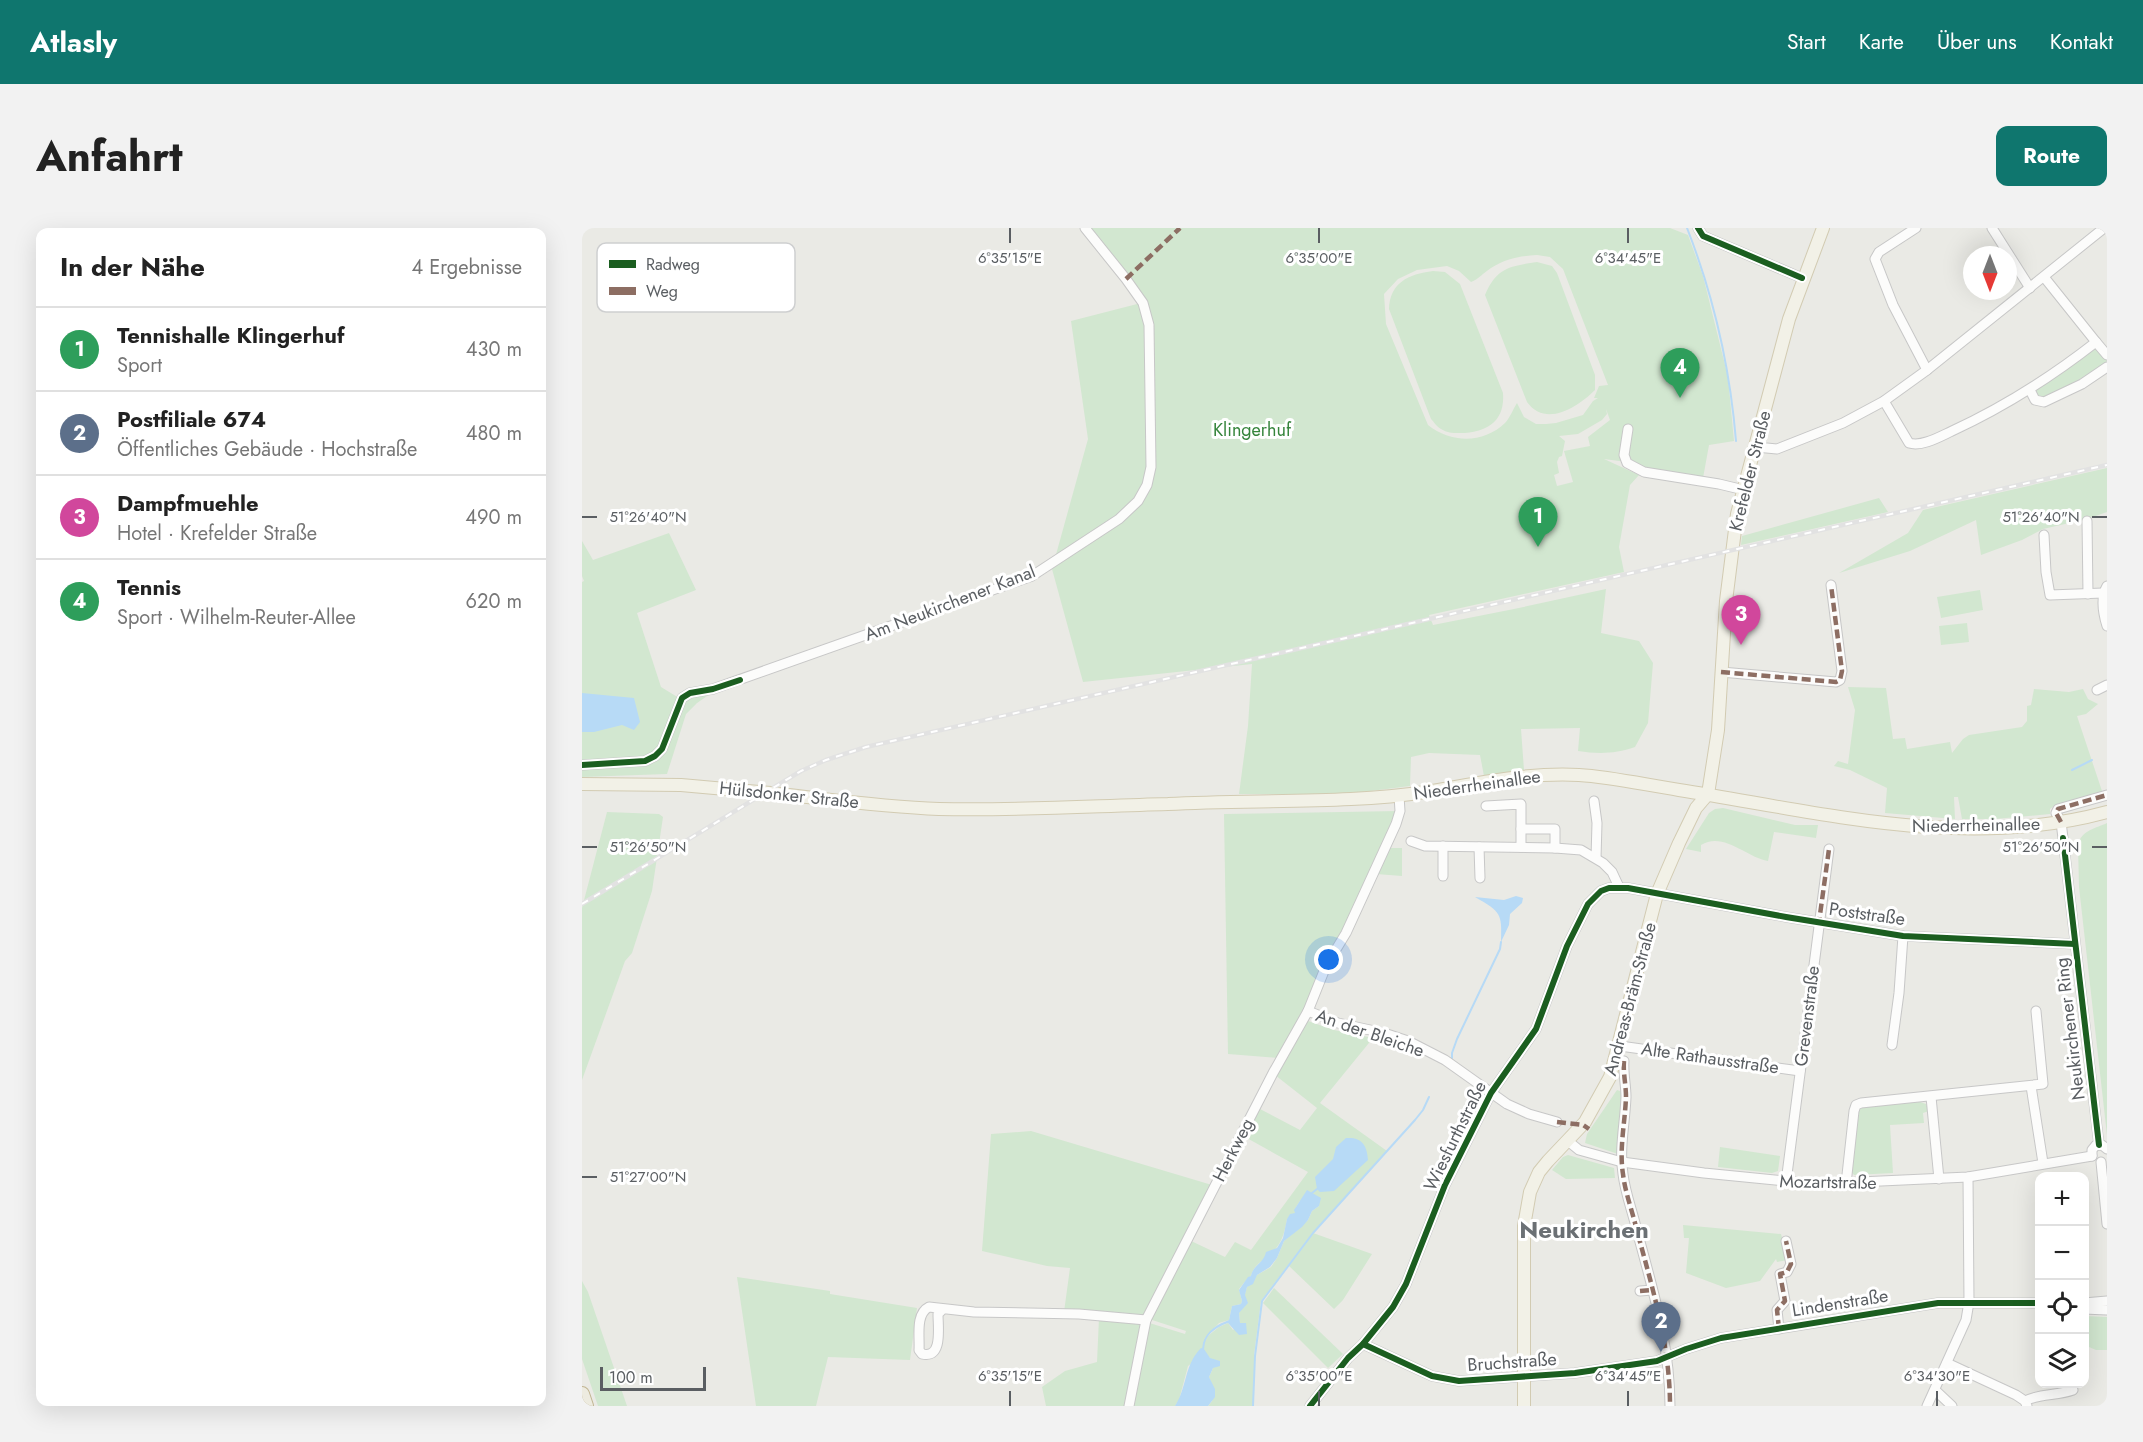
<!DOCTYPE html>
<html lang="de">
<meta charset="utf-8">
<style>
:root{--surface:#fff;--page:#f2f2f2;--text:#222;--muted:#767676;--line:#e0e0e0;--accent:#0f766e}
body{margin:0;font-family:Jost,sans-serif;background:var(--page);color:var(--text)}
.controls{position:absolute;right:18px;bottom:18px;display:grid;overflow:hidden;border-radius:12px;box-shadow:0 6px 24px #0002}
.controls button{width:54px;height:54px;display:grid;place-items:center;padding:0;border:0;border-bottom:2px solid var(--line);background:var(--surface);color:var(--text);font:30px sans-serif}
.compass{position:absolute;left:1381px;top:18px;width:54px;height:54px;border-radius:50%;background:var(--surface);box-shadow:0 6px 24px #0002;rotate:180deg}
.scale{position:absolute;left:18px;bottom:15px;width:106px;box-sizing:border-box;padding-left:6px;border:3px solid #5a5e62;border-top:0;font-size:16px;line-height:21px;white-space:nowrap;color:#5a5e62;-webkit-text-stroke:4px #fff;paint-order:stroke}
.you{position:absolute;left:747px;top:732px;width:21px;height:21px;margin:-15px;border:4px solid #fff;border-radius:50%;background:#1a73e8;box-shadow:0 0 0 9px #1a73e833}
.badge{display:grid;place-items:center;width:39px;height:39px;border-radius:50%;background:var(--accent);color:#fff;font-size:20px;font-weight:700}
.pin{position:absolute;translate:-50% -50px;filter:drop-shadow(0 2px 3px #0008)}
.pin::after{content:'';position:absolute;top:32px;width:21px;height:18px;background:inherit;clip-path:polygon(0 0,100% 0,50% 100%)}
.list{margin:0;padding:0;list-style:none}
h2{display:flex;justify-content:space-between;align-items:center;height:78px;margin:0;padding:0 24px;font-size:26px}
h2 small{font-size:20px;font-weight:400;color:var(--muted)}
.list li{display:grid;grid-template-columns:39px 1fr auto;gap:18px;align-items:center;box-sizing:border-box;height:84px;padding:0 24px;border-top:2px solid var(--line)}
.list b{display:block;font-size:22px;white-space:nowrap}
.list p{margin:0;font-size:20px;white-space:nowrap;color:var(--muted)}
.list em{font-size:20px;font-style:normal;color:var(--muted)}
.icon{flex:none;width:33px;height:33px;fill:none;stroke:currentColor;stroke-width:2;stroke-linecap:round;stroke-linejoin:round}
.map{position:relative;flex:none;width:1525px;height:1178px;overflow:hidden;border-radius:12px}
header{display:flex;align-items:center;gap:36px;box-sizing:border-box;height:84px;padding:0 30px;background:var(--accent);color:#fff}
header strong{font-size:28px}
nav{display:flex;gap:33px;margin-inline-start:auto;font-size:21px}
.intro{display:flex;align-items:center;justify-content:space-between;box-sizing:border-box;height:144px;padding:0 36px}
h1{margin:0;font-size:42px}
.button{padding:15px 27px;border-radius:12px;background:var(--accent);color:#fff;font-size:21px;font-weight:700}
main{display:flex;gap:36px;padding:0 36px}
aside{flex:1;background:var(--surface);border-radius:12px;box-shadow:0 6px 24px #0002}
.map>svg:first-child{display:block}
.green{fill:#d2e7d0;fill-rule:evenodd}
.water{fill:#b7daf6}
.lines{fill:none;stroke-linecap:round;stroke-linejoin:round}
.stream{stroke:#b7daf6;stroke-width:2}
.minor-casing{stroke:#c7c7c7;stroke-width:11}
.major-casing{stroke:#d2cbb2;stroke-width:14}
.highway-casing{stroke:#c1b592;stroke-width:16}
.minor{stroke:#fcfcfb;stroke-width:9}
.major{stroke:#f2f1e7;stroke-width:12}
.highway{stroke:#edebe0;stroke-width:14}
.rail-casing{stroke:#e2e2e2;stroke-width:4.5}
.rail{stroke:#fff;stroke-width:2;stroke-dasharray:7;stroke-linecap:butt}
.major-bridge-casing{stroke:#d2cbb2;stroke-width:14;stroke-linecap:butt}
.major-bridge{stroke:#f2f1e7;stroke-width:12}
.quiet{stroke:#8d6e63;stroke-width:4.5;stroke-dasharray:9 4.5;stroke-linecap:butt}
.cycleway-casing{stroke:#fff;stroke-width:10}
.cycleway{stroke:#1b5e20;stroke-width:6}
.ticks{fill:none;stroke:#5a5e62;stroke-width:2}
.labels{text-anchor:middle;stroke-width:6;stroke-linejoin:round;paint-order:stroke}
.park-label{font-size:18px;fill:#36853c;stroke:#fff}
.street-label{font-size:18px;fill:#5a5e62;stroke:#fff}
.district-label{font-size:24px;font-weight:bold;fill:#6b7074;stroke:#fff}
.key{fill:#fff;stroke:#cecfd0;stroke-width:1.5}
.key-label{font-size:16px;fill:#5a5e62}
.ticks-label{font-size:15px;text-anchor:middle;fill:#5a5e62;stroke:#fff;stroke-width:6;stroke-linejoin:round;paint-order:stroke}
</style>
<header>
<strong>Atlasly</strong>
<nav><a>Start</a><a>Karte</a><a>Über uns</a><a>Kontakt</a></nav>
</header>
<div class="intro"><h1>Anfahrt</h1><a class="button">Route</a></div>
<main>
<aside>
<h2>In der Nähe<small>4 Ergebnisse</small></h2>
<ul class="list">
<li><span class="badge" style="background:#2e9e5b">1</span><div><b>Tennishalle Klingerhuf</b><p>Sport</p></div><em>430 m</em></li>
<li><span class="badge" style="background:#5c6f8a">2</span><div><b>Postfiliale 674</b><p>Öffentliches Gebäude · Hochstraße</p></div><em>480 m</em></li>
<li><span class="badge" style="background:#d1479c">3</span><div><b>Dampfmuehle</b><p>Hotel · Krefelder Straße</p></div><em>490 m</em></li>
<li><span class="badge" style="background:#2e9e5b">4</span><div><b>Tennis</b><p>Sport · Wilhelm-Reuter-Allee</p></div><em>620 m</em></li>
</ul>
</aside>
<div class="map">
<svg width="1525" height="1178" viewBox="0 0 1525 1178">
<rect width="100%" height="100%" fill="#eaeae5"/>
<g class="green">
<path d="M 504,0 L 1088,0 L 1106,7 L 1121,48 L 1146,149 L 1152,213 L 1127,217 L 1121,250 L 1066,241 L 1045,234 L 1022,231 L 1057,247 L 1048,257 L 1037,319 L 1042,344 L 847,387 L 851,397 L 932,381 L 1024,361 L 1019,405 L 1057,413 L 1071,435 L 1066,495 L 1053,519 C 1033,526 1016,526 996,523 L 998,500 L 939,501 L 942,542 L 902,548 L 898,527 L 847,525 L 829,529 L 828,558 L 765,566 L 657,566 L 666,498 L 670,436 L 501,454 L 470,341 L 506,211 L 489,93 L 559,75 ZM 955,27 L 968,29 L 981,41 L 1026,157 L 1017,158 L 1012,170 L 1016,170 L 1011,173 L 1001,187 L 974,195 L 964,196 L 954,196 L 942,189 L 935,175 C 931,181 928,190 923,195 C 901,216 869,215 846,197 L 804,96 L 802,66 L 816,51 L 835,42 L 865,38 L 877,43 L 889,54 C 897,51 901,45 909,40 C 924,30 938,28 955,27 ZM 1024,181 L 1028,192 L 1006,209 L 1008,218 L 982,223 L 991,254 L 975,258 L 972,247 L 977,245 L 975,234 L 977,229 L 980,228 L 983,213 L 977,208 L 996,206 L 1020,192 L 1025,186 Z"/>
<path d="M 955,34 L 970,38 L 975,45 L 1013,147 L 1013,162 C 996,179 964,200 945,174 L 903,67 C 914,40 928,38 955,34 Z"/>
<path d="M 851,43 L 863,44 L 878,56 L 921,165 C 923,191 908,203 883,205 C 875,205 867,206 859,201 C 855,199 852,194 849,191 L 807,81 C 808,55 826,46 851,43 Z"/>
<polygon points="1514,120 1525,131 1524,137 1459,172 1454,165 1454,162"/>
<polygon points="1525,240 1525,284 1505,291 1461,301 1440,312 1399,327 1394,292 1328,323 1257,345 1326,305 1341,282"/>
<polygon points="1297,270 1306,284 1159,317 1160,308"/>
<polygon points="87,305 114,362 55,385 79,459 97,470 131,464 115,475 104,486 85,546 0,549 0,354 2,353 0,348 0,313 11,332"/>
<polygon points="1398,362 1401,382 1359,390 1355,369"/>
<polygon points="1385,395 1387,414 1359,417 1357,398"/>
<polygon points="1266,459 1304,460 1311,511 1323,510 1325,521 1368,514 1370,525 1381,511 1387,507 1440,499 1445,493 1445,478 1449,477 1452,461 1487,464 1501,461 1506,471 1516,476 1504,486 1495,488 1521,566 1472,578 1468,581 1468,586 1413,591 1380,591 1376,569 1372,569 1373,591 1303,585 1305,560 1268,542 1252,538 1256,533 1266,536 1273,482"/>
<path d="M 1141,580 L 1213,597 L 1236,597 L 1234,610 L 1192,604 L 1186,633 C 1164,629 1141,603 1119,617 L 1119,624 L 1104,621 L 1127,585 L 1133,581 Z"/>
<polygon points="817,583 725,777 696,830 646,826 642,586"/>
<polygon points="25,584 77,586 81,589 70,663 50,725 43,733 0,852 0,680"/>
<path d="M 1525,595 L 1525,907 L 1497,659 L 1496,617 C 1499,602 1515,600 1525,595 Z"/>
<polygon points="805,620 820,620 820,648 794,646"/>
<path d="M 726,793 L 752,802 L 791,810 L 738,875 L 805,923 L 731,1005 L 790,1026 L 761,1072 L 752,1081 L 707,1038 L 716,1024 L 679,1073 L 672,1127 L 672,1178 L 626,1178 C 636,1168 631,1160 627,1149 L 631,1140 L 628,1130 L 623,1125 L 606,1138 L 597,1172 L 593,1178 L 464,1178 L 460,1159 L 483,1143 L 515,1134 L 517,1090 L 561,1093 L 603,1106 L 604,1103 L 567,1091 L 607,1012 L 643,1029 L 653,1014 L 669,1022 L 726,944 L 663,909 L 678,881 L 718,902 L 735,880 L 693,847 L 724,794 ZM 718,973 L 737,978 L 730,983 L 726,992 L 702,1013 L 695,1030 L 689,1039 L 675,1047 L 665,1059 L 657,1085 L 658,1095 L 651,1102 L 646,1095 L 637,1099 L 622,1111 L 637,1095 L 647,1092 L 650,1078 L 659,1076 L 660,1073 L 657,1061 L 666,1050 L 669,1048 C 672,1034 688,1030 695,1019 C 701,1011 703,1002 705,991 L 713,985 L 714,979 Z"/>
<polygon points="1035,862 1041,864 1039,927 1003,915 1005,906"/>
<polygon points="1338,874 1344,876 1347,883 1341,885 1342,895 1308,897 1311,945 1272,947 1269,943 1277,882 1282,878"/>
<polygon points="449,903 630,957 562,1089 482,1084 488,1040 465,1038 400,1023 409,906"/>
<polygon points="1138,919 1198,928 1196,943 1190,945 1136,939"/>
<polygon points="986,927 1032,940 1033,950 984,951 970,942 981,929"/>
<polygon points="1101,997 1199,1006 1206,1032 1195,1034 1194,1031 1178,1053 1144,1060 1104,1045 1107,1010 1102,1010"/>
<polygon points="155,1049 248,1063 248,1066 335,1080 328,1132 246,1129 234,1178 174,1178"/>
<polygon points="0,1053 6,1064 45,1178 16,1178 0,1131"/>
<polygon points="692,1060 761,1126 746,1140 681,1075"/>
<polygon points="1502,1088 1525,1089 1525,1122 1514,1122 1507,1119 1506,1122 1503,1122"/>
</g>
<g class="water">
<polygon points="0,465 52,470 58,494 52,502 40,497 12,504 0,504"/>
<path d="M 934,668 L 941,670 L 940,675 L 928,686 L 927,697 L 919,714 C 920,685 919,684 893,669 L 922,672 Z"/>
<path d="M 764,910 C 780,909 785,917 786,932 L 752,963 L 738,964 L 735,961 L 733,949 L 751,931 L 754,919 Z"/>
<path d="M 725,962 L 739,970 L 737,978 L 730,983 L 726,992 L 720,999 L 702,1013 L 695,1030 L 688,1039 L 675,1047 L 671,1056 L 665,1059 L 663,1067 L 666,1075 L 657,1085 L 658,1095 L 664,1095 L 665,1106 L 657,1107 L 646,1095 C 637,1098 625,1105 623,1115 L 621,1115 C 624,1103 636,1096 647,1092 L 650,1078 L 659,1076 L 660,1073 L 657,1062 L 666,1049 L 669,1048 C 671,1037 682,1035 684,1024 L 695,1020 L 701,1010 L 705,991 L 708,986 L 713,985 L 712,982 Z"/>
<path d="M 619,1120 L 622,1121 L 628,1130 L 638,1133 L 638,1138 L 631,1140 L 627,1149 L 633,1161 L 633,1169 L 626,1178 L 593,1178 C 605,1160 602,1137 619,1120 Z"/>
</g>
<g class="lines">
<g class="stream">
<path d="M 1105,0 C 1132,69 1148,140 1154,213"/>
<polyline points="1490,542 1510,532"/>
<polyline points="870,831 870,825 875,811 918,721 919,714"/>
<polyline points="730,965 735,961"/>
<polyline points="621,1121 622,1115"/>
<polyline points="671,1178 673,1128 680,1073 731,1005 833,892 841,882 847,869"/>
</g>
<g class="minor-casing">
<g id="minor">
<polyline points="1116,0 1121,8 1220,50"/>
<polyline points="1334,0 1297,24 1293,31 1311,77 1345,142"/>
<polyline points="1410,0 1448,60"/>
<polyline points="1514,114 1525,127"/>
<polyline points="1448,162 1453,172 1462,174 1500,156 1525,139"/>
<path d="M 1302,173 L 1327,215 C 1340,219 1357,209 1370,203 C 1424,178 1468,150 1514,114 L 1462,49"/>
<polyline points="1046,201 1042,227 1045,235 1062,244 1137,256 1162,262"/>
<polyline points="1174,219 1195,221 1261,195 1302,173 1345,142 1522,0"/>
<polyline points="1505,293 1506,366"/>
<polyline points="1462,307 1464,344 1468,367 1521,365"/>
<path d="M 1525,358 C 1518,370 1521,385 1525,398"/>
<polyline points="1139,444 1254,454 1258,452 1260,443 1249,357"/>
<polyline points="1515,462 1525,457"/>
<polyline points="0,537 63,533 73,528 80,521 100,470 108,465 131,461 450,348 537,291 556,273 565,257 569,239 567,97 561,75 544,51 503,0"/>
<polyline points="1012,573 1015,595 1014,630"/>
<polyline points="904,578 939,576 939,619"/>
<polyline points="939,601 973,601 973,620"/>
<polyline points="829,613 843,618 973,620 999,622 1021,635 1030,644 1037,659"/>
<polyline points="897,619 898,650"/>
<polyline points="861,648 861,618"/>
<polyline points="726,783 756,795 802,805 826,813 863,832 925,876 947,886 975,894"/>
<polyline points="1310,817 1317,765 1321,708"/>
<polyline points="1038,818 1218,843"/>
<path d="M 1042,833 C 1041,845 1044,857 1044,869 C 1043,895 1037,921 1041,946 C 1043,964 1050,982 1054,999 C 1070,1059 1088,1116 1088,1178"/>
<polyline points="1449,858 1461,935"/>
<polyline points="1349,869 1357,951"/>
<polyline points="986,913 997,922 1040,934 1122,945 1234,956 1386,949 1510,928"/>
<polyline points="1517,917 1481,610 1479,594 1474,585 1476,581 1525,567"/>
<polyline points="1510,928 1510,922 1514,917 1520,917 1525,921"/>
<polyline points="1519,934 1525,996"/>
<polyline points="1204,954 1247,621"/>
<polyline points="1264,956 1272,883 1274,877 1279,875 1461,856 1454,783"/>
<polyline points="1058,1063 1070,1062"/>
<polyline points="1502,1075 1525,1073"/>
<path d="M 361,1081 L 356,1086 C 356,1100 361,1131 340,1126 L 337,1122 C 338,1109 333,1086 347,1079 L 392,1084 L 497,1086 L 564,1092"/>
<polyline points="1502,1081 1525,1082"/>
<polyline points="1197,1101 1195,1082 1203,1073 1198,1046 1205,1044 1209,1036 1204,1013"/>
<polyline points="781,1116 850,1148 877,1153 993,1145 1075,1133 1104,1121 1139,1110 1356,1075 1458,1075"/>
<polyline points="1365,1135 1434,1167 1443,1173 1445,1178"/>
<polyline points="1353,1162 1370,1178"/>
<path d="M 1443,1173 C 1458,1165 1475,1168 1491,1162"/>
<polyline points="547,1178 564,1092 691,845 726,783 744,738 764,705 814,596 818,583 817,568"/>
<polyline points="728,1178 766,1130 781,1116 811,1079 824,1056 863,957 909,865 954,801 985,718 1006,676 1019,663 1027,660 1046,660 1204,689 1321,708 1493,716"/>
<polyline points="1345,1178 1384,1092 1387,1074 1386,949"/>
</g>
</g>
<g class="major-casing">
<g id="major">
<polyline points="0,556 99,557 177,564"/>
<path d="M 189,565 C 244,571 301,579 357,581 C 433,583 510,578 586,576 C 647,573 708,574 769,571 C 793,570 818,568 843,564 C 894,556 945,544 997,547 C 1030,549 1064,557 1097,562 C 1238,584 1383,623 1525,584"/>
<polyline points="942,1178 942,998 948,964 957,944 966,933 1003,894 1028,849 1075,666 1097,615 1114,580 1126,566 1136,502 1144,373 1155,286 1207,91 1241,0"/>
</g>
</g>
<g class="highway-casing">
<polyline id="highway" points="0,1166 4,1178"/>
</g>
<use href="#minor" class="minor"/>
<use href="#major" class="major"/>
<use href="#highway" class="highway"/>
<g class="rail-casing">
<polyline id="rail" points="0,676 219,543 244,532 284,519 1525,237"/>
</g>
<use href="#rail" class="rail"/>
<g class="major-bridge-casing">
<polyline id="major-bridge" points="177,564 189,565"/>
</g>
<use href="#major-bridge" class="major-bridge"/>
<g class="quiet">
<polyline points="544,51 598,0"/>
<polyline points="1139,444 1254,454 1258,452 1260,443 1249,357"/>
<polyline points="1479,594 1474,585 1476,581 1525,567"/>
<polyline points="1233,694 1237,694 1247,621"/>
<path d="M 1042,833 C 1041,845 1044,857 1044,869 C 1043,895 1037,921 1041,946 C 1043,964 1050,982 1054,999 C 1070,1059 1088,1116 1088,1178"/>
<polyline points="975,894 1001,897 1007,901"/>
<polyline points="1058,1063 1070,1062"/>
<polyline points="1197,1101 1195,1082 1203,1073 1198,1046 1205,1044 1209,1036 1204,1013"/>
</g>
<g class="cycleway-casing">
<g id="cycleway">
<polyline points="1116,0 1121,8 1220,50"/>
<polyline points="0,537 63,533 73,528 80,521 100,470 108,465 131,461 158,452"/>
<polyline points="1481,610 1517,917"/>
<polyline points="781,1116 850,1148 877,1153 993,1145 1075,1133 1104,1121 1139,1110 1356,1075 1458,1075"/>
<polyline points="728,1178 766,1130 781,1116 811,1079 824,1056 863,957 909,865 954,801 985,718 1006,676 1019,663 1027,660 1046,660 1204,689 1321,708 1493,716"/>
</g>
</g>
<use href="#cycleway" class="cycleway"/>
</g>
<path class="ticks" d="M 428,0 L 428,15M 737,0 L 737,15M 1046,0 L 1046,15M 0,289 L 15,289M 1510,289 L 1525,289M 0,619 L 15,619M 1510,619 L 1525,619M 0,949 L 15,949M 428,1163 L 428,1178M 737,1163 L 737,1178M 1046,1163 L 1046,1178M 1355,1163 L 1355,1178"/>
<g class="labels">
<g class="park-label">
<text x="670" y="208">Klingerhuf</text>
</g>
<g class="street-label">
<text transform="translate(1168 243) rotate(-76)" y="6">Krefelder Straße</text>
<text transform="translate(368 375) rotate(-21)" y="6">Am Neukirchener Kanal</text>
<text transform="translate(895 557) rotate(-8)" y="6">Niederrheinallee</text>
<text transform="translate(207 567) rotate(6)" y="6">Hülsdonker Straße</text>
<text transform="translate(1394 597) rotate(-1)" y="6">Niederrheinallee</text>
<text transform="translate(1285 686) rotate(8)" y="6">Poststraße</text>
<text transform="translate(1048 771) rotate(-75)" y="6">Andreas-Bräm-Straße</text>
<text transform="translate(1225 788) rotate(-83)" y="6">Grevenstraße</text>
<text transform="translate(1488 801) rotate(-97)" y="6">Neukirchener Ring</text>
<text transform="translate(788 805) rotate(19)" y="6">An der Bleiche</text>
<text transform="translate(1128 830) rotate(8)" y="6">Alte Rathausstraße</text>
<text transform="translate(873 908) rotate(-64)" y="6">Wiesfurthstraße</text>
<text transform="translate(651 922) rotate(-63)" y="6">Herkweg</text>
<text transform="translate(1246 954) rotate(1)" y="6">Mozartstraße</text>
<text transform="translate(1258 1075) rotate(-9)" y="6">Lindenstraße</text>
<text transform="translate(930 1134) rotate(-4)" y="6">Bruchstraße</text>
</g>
<g class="district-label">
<text x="1002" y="1010">Neukirchen</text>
</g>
</g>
<rect x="15" y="15" width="198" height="69" rx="9" class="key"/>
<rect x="27" y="32" width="27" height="8" fill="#1b5e20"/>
<rect x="27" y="59" width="27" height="8" fill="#8d6e63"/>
<g class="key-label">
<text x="64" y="42">Radweg</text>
<text x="64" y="69">Weg</text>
</g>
<g class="ticks-label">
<text x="428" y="35">6°35'15"E</text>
<text x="737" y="35">6°35'00"E</text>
<text x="1046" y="35">6°34'45"E</text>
<text x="1459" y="294">51°26'40"N</text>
<text x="66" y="294">51°26'40"N</text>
<text x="1459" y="624">51°26'50"N</text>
<text x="66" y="624">51°26'50"N</text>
<text x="66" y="954">51°27'00"N</text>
<text x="428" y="1153">6°35'15"E</text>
<text x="737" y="1153">6°35'00"E</text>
<text x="1046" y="1153">6°34'45"E</text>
<text x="1355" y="1153">6°34'30"E</text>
</g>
</svg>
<div class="controls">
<button>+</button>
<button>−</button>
<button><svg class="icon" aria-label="locate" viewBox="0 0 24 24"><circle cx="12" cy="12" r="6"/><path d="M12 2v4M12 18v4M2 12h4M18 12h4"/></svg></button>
<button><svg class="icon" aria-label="layers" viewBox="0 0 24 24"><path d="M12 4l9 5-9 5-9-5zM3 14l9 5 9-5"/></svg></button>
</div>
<svg class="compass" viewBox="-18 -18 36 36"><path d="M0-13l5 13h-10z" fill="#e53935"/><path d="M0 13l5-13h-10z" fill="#767676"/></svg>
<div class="scale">100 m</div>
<div class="you"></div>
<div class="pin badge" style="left:956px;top:319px;background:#2e9e5b">1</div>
<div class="pin badge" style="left:1079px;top:1124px;background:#5c6f8a">2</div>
<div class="pin badge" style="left:1159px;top:417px;background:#d1479c">3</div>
<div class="pin badge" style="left:1098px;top:170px;background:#2e9e5b">4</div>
</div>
</main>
